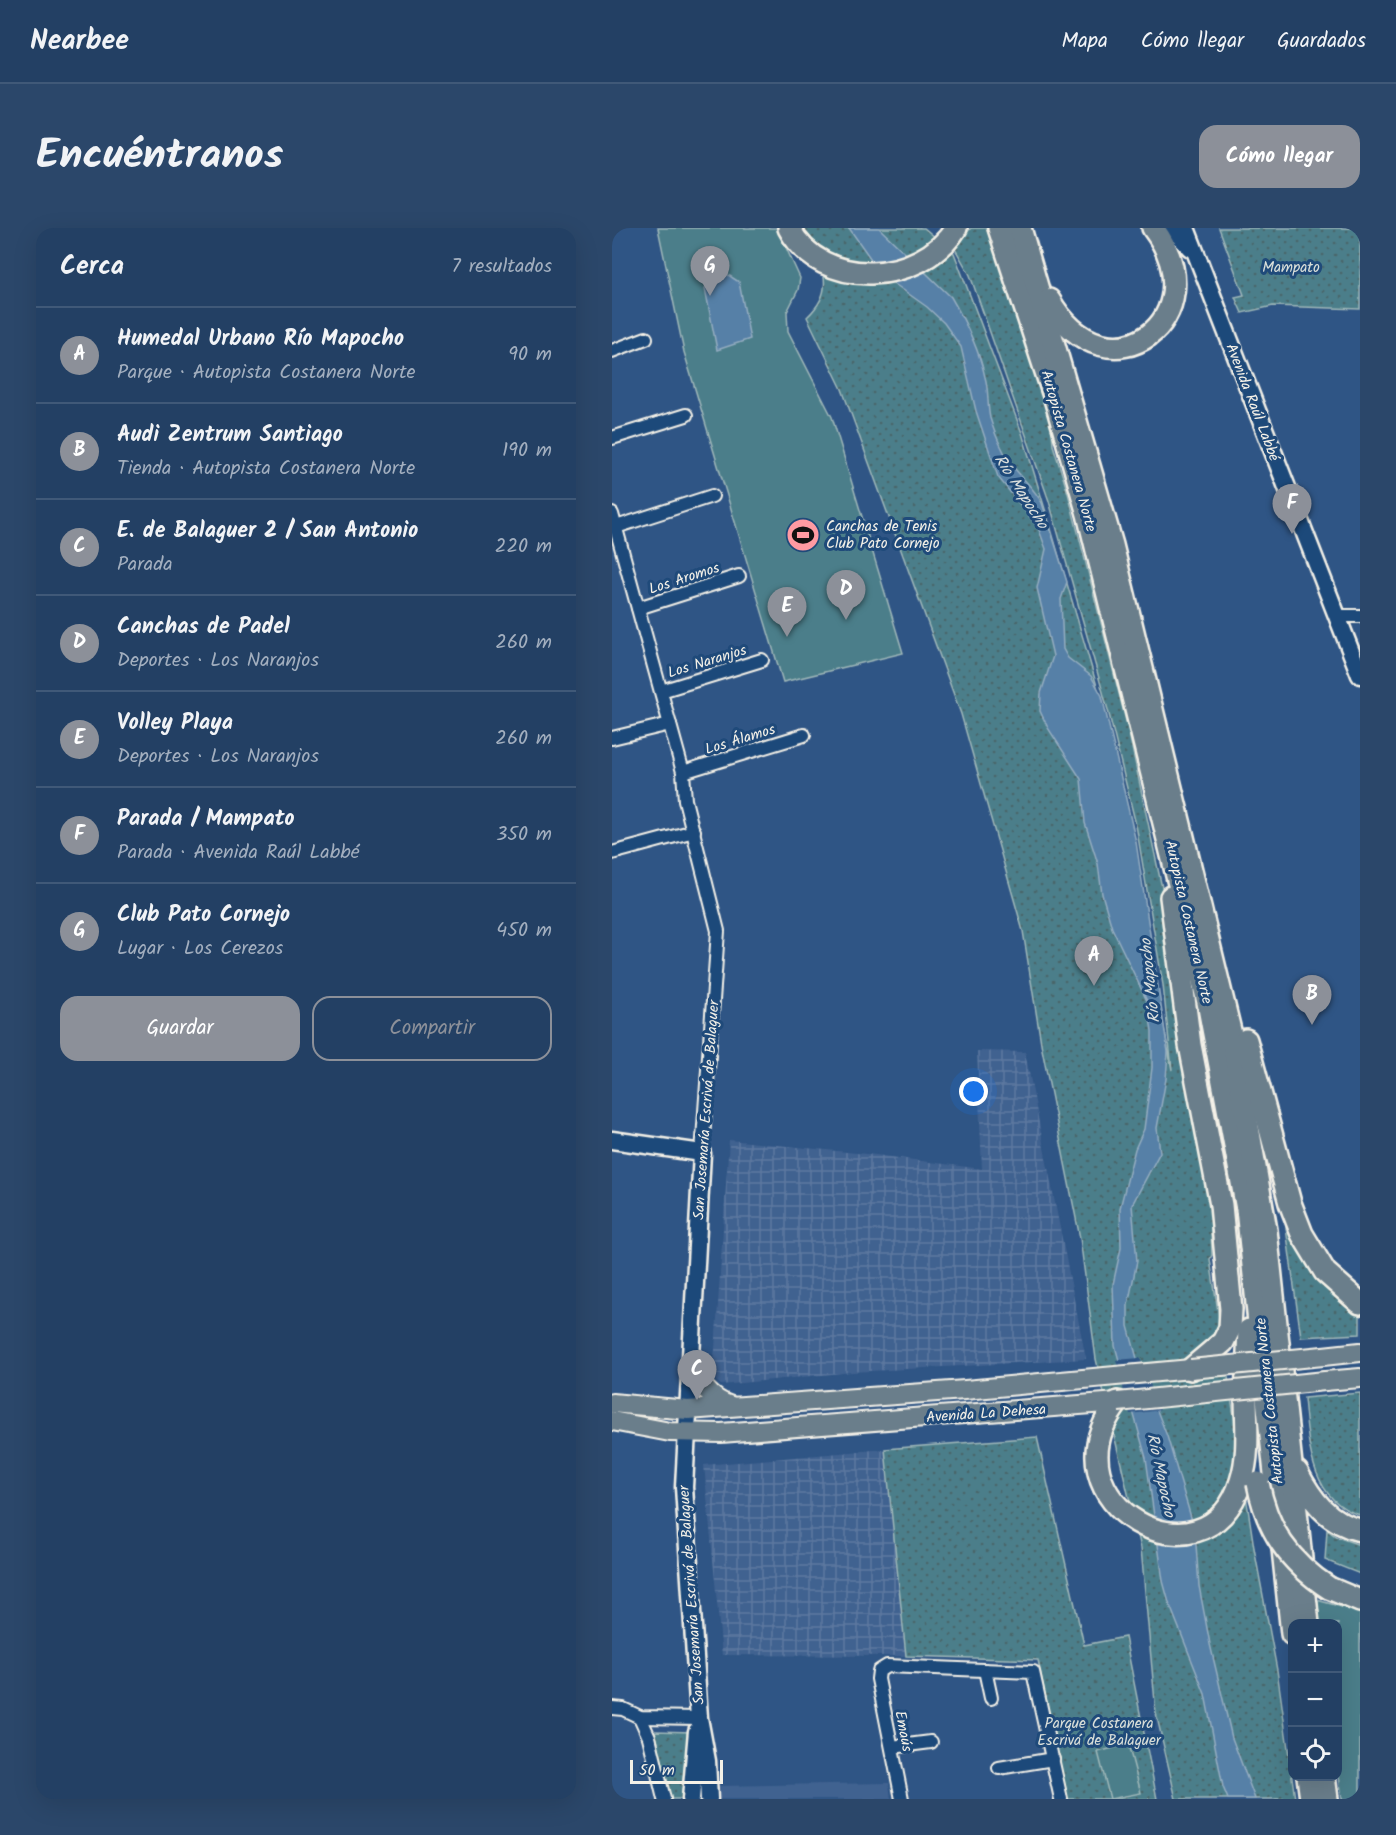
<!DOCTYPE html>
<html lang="es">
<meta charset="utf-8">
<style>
:root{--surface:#234064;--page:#2b476a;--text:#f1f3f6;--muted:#a3afbf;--line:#405978;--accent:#8c9099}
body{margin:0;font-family:Kalam,sans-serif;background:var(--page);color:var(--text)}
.controls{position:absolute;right:18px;bottom:18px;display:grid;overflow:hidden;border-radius:12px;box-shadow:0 6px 24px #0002}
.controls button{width:54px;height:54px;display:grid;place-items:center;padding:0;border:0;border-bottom:2px solid var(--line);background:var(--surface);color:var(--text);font:30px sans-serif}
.scale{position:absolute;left:18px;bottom:15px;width:93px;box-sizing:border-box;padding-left:6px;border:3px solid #f4f1e8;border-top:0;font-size:16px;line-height:21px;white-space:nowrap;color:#f4f1e8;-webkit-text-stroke:4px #1f4a7a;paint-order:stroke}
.you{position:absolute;left:362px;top:864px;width:21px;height:21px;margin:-15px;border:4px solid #fff;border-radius:50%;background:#1a73e8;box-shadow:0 0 0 9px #1a73e833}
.badge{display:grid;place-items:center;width:39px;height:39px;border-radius:50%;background:var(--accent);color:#fff;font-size:20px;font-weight:700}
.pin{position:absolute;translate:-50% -50px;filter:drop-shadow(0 2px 3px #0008)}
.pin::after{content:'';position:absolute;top:32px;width:21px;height:18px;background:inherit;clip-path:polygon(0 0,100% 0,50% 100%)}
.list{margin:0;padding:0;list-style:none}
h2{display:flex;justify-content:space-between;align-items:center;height:78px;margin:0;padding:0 24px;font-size:26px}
h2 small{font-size:20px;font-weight:400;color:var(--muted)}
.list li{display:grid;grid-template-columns:39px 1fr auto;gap:18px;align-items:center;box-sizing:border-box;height:96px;padding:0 24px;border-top:2px solid var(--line)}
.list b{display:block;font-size:22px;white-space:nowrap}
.list p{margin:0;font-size:20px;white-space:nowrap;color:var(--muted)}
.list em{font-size:20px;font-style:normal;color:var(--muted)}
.actions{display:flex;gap:12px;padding:18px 24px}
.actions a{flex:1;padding:14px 0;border:2px solid var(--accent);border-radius:18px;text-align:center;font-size:21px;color:var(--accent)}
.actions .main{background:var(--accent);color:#fff}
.icon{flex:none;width:33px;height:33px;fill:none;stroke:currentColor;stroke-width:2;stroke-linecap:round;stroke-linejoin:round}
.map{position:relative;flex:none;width:748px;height:1571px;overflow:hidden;border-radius:18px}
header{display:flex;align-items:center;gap:36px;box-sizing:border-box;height:84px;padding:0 30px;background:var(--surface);border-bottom:2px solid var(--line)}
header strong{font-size:28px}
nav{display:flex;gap:33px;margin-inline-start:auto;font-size:21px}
.intro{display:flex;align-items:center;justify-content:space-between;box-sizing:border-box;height:144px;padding:0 36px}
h1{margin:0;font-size:42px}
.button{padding:15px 27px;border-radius:18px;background:var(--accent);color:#fff;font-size:21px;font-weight:700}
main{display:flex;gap:36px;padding:0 36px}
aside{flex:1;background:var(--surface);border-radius:18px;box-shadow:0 6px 24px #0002}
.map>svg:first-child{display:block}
.built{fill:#416290}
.industrial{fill:url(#industrial-grid)}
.green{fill:url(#green-dots);stroke:#a0b8b9;stroke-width:1.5}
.pitch{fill:#4b7e8a;stroke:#a0b8b9;stroke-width:1.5}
.water{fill:#5680a7;stroke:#95adc1;stroke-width:1.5}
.pier{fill:#2f5585}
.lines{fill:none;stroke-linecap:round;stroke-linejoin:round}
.street-casing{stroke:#f4f1e8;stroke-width:16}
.secondary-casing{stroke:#f4f1e8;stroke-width:21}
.primary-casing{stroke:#f4f1e8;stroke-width:22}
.highway-casing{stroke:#f4f1e8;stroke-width:26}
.street{stroke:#1f4a7a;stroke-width:12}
.secondary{stroke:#1f4a7a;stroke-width:16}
.primary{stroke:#6b7e8b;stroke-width:18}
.highway{stroke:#6b7e8b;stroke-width:21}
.primary-bridge-casing{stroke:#f4f1e8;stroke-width:22;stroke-linecap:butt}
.highway-bridge-casing{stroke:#f4f1e8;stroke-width:26;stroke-linecap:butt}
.primary-bridge{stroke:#6b7e8b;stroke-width:18}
.highway-bridge{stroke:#6b7e8b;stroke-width:21}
.labels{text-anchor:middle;stroke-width:6;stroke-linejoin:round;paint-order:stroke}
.park-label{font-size:15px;fill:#dbe0da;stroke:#1f4a7a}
.street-label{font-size:15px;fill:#f4f1e8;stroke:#1f4a7a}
.poi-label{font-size:15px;fill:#f4f1e8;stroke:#1f4a7a;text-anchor:start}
.water-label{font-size:16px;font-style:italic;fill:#dce0de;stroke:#1f4a7a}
</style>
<header>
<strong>Nearbee</strong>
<nav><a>Mapa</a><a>Cómo llegar</a><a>Guardados</a></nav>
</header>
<div class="intro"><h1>Encuéntranos</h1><a class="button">Cómo llegar</a></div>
<main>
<aside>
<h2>Cerca<small>7 resultados</small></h2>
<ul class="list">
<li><span class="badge">A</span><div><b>Humedal Urbano Río Mapocho</b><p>Parque · Autopista Costanera Norte</p></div><em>90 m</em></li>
<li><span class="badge">B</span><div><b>Audi Zentrum Santiago</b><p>Tienda · Autopista Costanera Norte</p></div><em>190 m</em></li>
<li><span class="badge">C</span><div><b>E. de Balaguer 2 / San Antonio</b><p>Parada</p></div><em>220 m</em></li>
<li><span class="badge">D</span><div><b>Canchas de Padel</b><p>Deportes · Los Naranjos</p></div><em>260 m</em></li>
<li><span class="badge">E</span><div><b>Volley Playa</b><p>Deportes · Los Naranjos</p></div><em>260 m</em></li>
<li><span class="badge">F</span><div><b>Parada / Mampato</b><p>Parada · Avenida Raúl Labbé</p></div><em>350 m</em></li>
<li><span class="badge">G</span><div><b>Club Pato Cornejo</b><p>Lugar · Los Cerezos</p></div><em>450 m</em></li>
</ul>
<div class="actions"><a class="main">Guardar</a><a>Compartir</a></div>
</aside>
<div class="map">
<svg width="748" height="1571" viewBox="0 0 748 1571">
<defs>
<pattern id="industrial-grid" width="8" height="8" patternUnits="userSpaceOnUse" patternTransform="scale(1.5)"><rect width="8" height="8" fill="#416290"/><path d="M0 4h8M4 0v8" fill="none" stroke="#5d79a0"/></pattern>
<pattern id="green-dots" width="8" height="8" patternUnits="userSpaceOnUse" patternTransform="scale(1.5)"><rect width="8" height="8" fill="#4b7e8a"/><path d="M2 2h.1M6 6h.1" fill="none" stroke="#4a666b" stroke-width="1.8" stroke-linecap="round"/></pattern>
</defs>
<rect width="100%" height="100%" fill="#2f5585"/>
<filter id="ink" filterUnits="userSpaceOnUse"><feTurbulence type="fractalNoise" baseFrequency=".0167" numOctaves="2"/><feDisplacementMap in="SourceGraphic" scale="12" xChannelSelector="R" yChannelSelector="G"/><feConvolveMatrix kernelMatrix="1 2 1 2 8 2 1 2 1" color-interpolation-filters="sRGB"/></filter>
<g filter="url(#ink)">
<polygon class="built" points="277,1555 279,1571 108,1571 107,1558"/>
<g class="industrial">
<polygon points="365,823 413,824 474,1131 240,1144 109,1157 101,1151 117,912 264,927 370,941"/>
<polygon points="273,1221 294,1428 110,1427 92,1237"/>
</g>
<g class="green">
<path d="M 188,0 L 312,0 L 342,25 L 410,205 L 439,301 L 494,489 L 560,842 L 551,757 L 524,597 L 496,482 L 437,273 L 358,47 L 342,19 L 359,0 L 374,0 L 395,46 L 438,177 L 441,217 L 456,265 L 516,501 L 553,674 L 597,957 L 600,1027 L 598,1031 L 642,1320 L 665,1442 L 683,1571 L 564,1571 L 544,1485 L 529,1320 L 484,1131 L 468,1010 L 430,821 L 411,703 L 349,486 L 230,161 L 195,89 C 229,58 206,31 188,0 Z"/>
<polygon points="607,0 748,0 748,81 661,78 630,85 623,69 632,67"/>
<polygon points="670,971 677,975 748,1079 748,1106 689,1109"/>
<path d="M 748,1165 L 748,1287 C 698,1273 696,1213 692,1170 Z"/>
<polygon points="425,1209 472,1417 513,1409 545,1571 455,1571 426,1432 294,1428 273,1221"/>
<polygon points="715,1302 725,1309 748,1317 748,1346 713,1332"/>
<polygon points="43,1503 79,1504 73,1571 59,1571"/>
</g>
<g class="pitch">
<polygon points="46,0 165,0 188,50 186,62 175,84 176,103 220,189 291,425 171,454 72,124"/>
<polygon points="705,1372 748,1384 748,1571 730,1571 726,1538 726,1396 708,1395"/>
<polygon points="516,1516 529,1565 498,1571 486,1524"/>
</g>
<g class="water">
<path d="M 237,0 L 267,0 L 339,69 C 353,93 367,121 373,149 C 377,162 375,177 378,190 C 381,200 385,211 390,220 C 400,244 419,254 430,275 L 455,354 L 449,371 L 451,421 L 456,430 L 479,448 L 490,468 L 524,614 L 556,824 L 554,851 L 545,900 L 548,924 L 520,977 L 525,1033 L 516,1077 L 516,1098 L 526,1134 L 555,1208 L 583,1303 L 587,1358 L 598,1416 L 620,1510 L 643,1571 L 616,1571 L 611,1559 L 593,1466 L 557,1375 L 551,1353 L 534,1230 L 503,1118 L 501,1056 L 509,1020 L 508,980 L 523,921 L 532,901 L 540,840 L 540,803 L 535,773 L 500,700 L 490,666 L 486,636 L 473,595 L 469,551 L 436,500 L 428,483 L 429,465 L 441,428 L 425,360 L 434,321 L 426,299 L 386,249 L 364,183 L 349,119 L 332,95 L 315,79 L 277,52 L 263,37 Z"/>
<polygon points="110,43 127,54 138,111 105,122 93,60"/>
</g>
<polygon class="pier" points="528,1130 548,1182 518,1186 504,1132"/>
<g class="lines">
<g class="street-casing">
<g id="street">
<polyline points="0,123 34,110"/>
<polyline points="0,210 74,187"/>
<polyline points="0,286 71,544 73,572 106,703 90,925"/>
<polyline points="4,299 100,268"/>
<polyline points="26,380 127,348"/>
<polyline points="725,388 748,388"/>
<polyline points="49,463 150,432"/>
<polyline points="0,510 58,496"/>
<polyline points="71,544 192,507"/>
<polyline points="0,625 82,603"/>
<polyline points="373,1442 379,1470"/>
<polyline points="0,1480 11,1481 28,1489 87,1490"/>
<polyline points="28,1489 37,1509 52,1571"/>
<polyline points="280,1519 319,1514"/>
<polyline points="387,1540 441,1531"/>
<polyline points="290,1571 266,1451 267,1443 275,1438 421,1444 449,1571"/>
</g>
</g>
<g class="secondary-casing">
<g id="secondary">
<polyline points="560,0 578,20"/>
<polyline points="574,0 748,447"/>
<polyline points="0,912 90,925 72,1259 87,1490 95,1533 97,1571"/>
<polyline points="79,1571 85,1503"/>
</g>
</g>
<g class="primary-casing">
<g id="primary">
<polyline points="711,1128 748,1124"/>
<path d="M 79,1137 C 88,1156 98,1171 119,1178"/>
<polyline points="713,1153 748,1150"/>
<polyline points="0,1175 76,1182 353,1162 579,1141"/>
<polyline points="0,1193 58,1204 109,1205 506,1174"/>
</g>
</g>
<g class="highway-casing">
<g id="highway">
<path d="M 177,0 C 209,63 309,57 344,0"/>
<polyline points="387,0 444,174 476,286 596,774 635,981 680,1406"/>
<polyline points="408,0 500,317 622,819 654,1002 696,1396"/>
<path d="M 437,72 C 496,174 608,89 541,0"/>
<polyline points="559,669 578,817 609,977 619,1081 618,1100 611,1114 579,1141"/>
<polyline points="634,812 678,975 690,1006 713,1044 748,1075"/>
<path d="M 506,1174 C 427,1274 594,1367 629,1253 C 638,1226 634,1195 634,1167 C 635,1145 636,1124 637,1102"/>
<path d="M 685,1244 C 699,1271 716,1295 748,1302"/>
<polyline points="717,1360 748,1373"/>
<polyline points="696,1548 699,1571"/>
<polyline points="712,1548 715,1571"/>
</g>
</g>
<use href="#street" class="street"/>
<use href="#secondary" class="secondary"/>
<use href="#primary" class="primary"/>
<use href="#highway" class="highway"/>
<g class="primary-bridge-casing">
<g id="primary-bridge">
<polyline points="579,1141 711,1128"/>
<polyline points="506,1174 713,1153"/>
</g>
</g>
<g class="highway-bridge-casing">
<path id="highway-bridge" d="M 646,1255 C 655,1302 677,1334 717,1360"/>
</g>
<use href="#primary-bridge" class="primary-bridge"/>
<use href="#highway-bridge" class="highway-bridge"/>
</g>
</g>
<defs>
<g id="stadium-disc" transform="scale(1.725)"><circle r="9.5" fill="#ff9aa2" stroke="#1f4a7a"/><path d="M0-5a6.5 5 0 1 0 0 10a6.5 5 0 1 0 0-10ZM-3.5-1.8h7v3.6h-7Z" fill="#111"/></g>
</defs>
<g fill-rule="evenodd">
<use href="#stadium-disc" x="191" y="307"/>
</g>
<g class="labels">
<g class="park-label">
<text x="679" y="44">Mampato</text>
<text x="487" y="1500">Parque Costanera<tspan x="487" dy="17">Escrivá de Balaguer</tspan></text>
</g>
<g class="street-label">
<text transform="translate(641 174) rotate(69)" y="5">Avenida Raúl Labbé</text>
<text transform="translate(457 223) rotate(74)" y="5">Autopista Costanera Norte</text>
<text transform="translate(72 350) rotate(-18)" y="5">Los Aromos</text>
<text transform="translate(95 433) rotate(-17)" y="5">Los Naranjos</text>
<text transform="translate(128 511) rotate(-17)" y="5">Los Álamos</text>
<text transform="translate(577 694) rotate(77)" y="5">Autopista Costanera Norte</text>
<text transform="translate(94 882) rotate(-86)" y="5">San Josemaría Escrivá de Balaguer</text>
<text transform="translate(657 1173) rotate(-96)" y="5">Autopista Costanera Norte</text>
<text transform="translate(374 1185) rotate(-4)" y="5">Avenida La Dehesa</text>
<text transform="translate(79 1367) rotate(-94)" y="5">San Josemaría Escrivá de Balaguer</text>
<text transform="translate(292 1503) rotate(79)" y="5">Emaús</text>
</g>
<g class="poi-label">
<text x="214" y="303">Canchas de Tenis<tspan x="214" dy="17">Club Pato Cornejo</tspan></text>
</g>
<g class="water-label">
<text transform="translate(410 263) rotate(57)" y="6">Río Mapocho</text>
<text transform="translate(537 753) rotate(-96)" y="6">Río Mapocho</text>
<text transform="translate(550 1247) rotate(78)" y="6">Río Mapocho</text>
</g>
</g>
</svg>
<div class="controls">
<button>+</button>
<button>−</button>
<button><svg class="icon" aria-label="locate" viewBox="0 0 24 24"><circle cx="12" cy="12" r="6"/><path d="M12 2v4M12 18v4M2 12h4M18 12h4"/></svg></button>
</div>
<div class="scale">50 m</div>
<div class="you"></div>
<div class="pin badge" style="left:482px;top:758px">A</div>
<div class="pin badge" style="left:700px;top:797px">B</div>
<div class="pin badge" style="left:85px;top:1172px">C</div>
<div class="pin badge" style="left:234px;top:392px">D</div>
<div class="pin badge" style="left:175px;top:409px">E</div>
<div class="pin badge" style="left:680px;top:306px">F</div>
<div class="pin badge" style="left:98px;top:68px">G</div>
</div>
</main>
